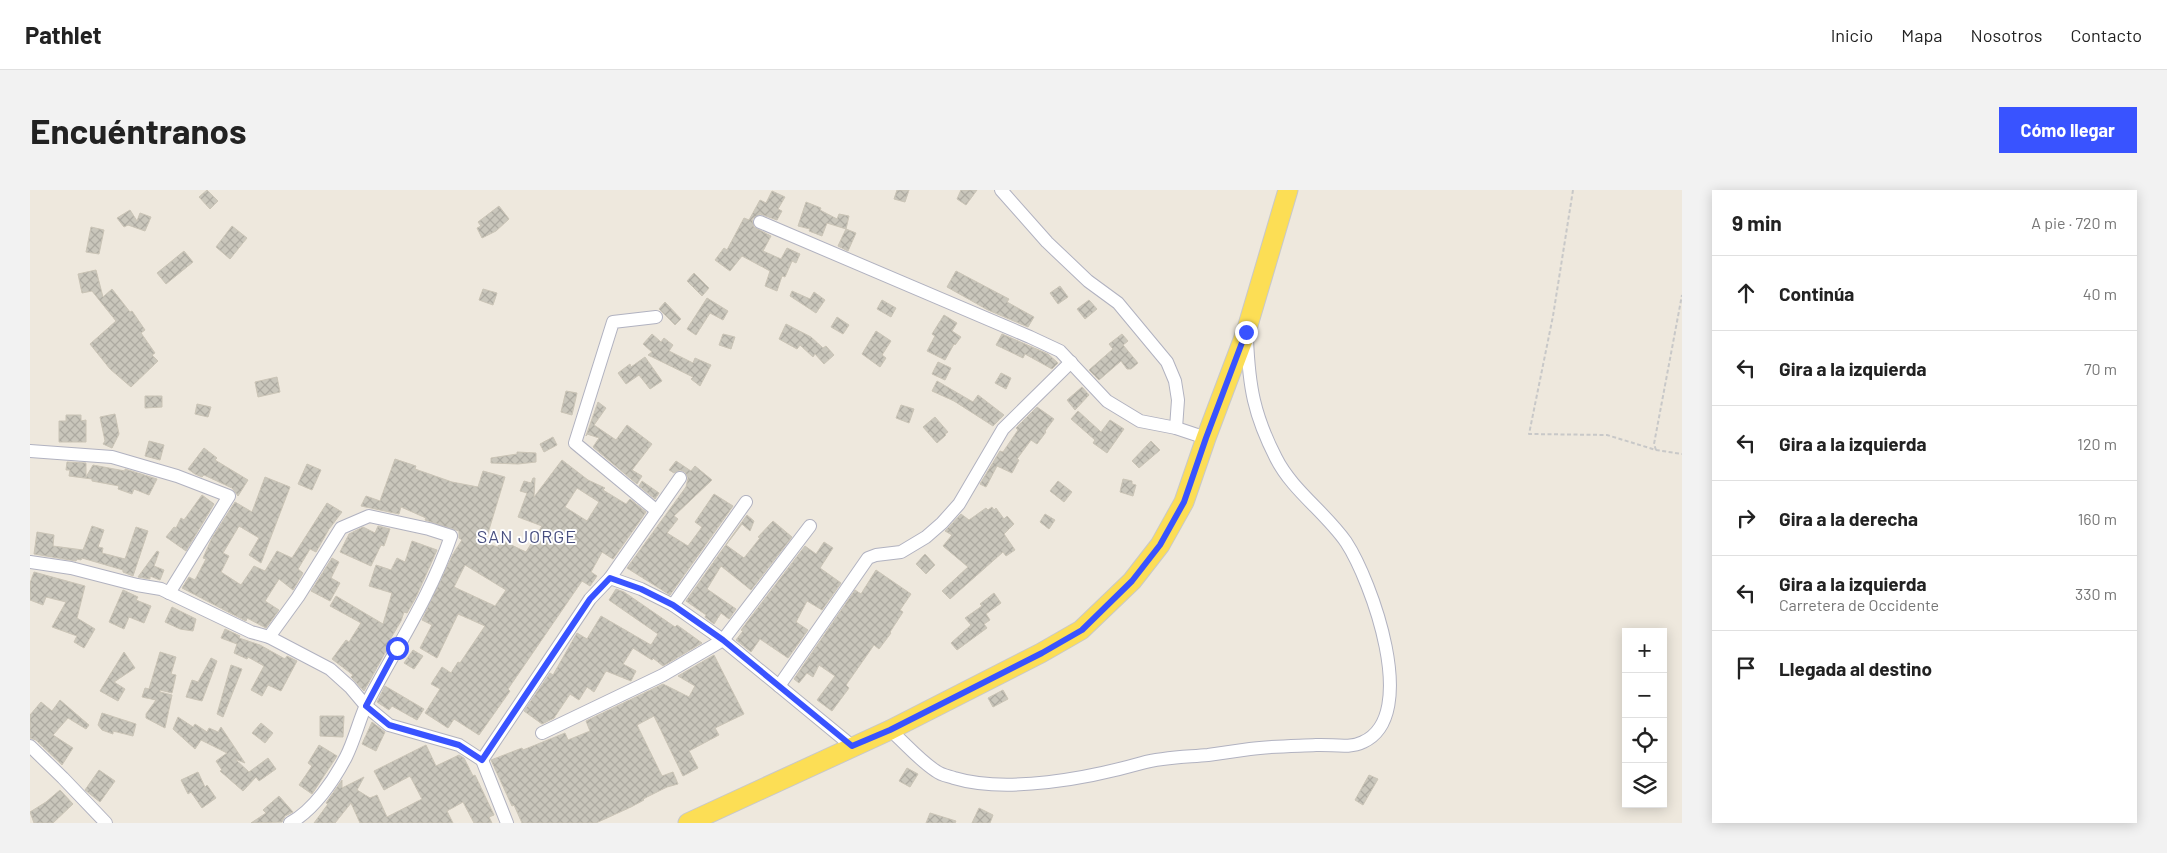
<!DOCTYPE html>
<html lang="es">
<meta charset="utf-8">
<style>
:root{--surface:#fff;--page:#f2f2f2;--text:#222;--muted:#767676;--line:#e0e0e0;--accent:#3953ff}
body{margin:0;font-family:Barlow,sans-serif;background:var(--page);color:var(--text)}
.controls{position:absolute;right:15px;bottom:15px;display:grid;overflow:hidden;border-radius:0px;box-shadow:0 2px 12px #0003}
.controls button{width:45px;height:45px;display:grid;place-items:center;padding:0;border:0;border-bottom:1px solid var(--line);background:var(--surface);color:var(--text);font:25px sans-serif}
.stop{position:absolute;width:15px;height:15px;margin:-11px;border:4px solid #3953ff;border-radius:50%;background:#fff}
.stop.end{background:#3953ff;border-color:#fff;box-shadow:0 1px 5px #0008}
.list{margin:0;padding:0;list-style:none}
h2{display:flex;justify-content:space-between;align-items:center;height:65px;margin:0;padding:0 20px;font-size:21px}
h2 small{font-size:16px;font-weight:400;color:var(--muted)}
.list li{display:grid;grid-template-columns:32px 1fr auto;gap:15px;align-items:center;box-sizing:border-box;height:75px;padding:0 20px;border-top:1px solid var(--line)}
.list b{display:block;font-size:19px;white-space:nowrap}
.list p{margin:0;font-size:16px;white-space:nowrap;color:var(--muted)}
.list em{font-size:16px;font-style:normal;color:var(--muted)}
.icon{flex:none;width:28px;height:28px;fill:none;stroke:currentColor;stroke-width:2;stroke-linecap:round;stroke-linejoin:round}
.map{position:relative;flex:none;width:1652px;height:633px;overflow:hidden;border-radius:0px}
header{display:flex;align-items:center;gap:30px;box-sizing:border-box;height:70px;padding:0 25px;background:var(--surface);border-bottom:1px solid var(--line)}
header strong{font-size:24px}
nav{display:flex;gap:28px;margin-inline-start:auto;font-size:18px}
.intro{display:flex;align-items:center;justify-content:space-between;box-sizing:border-box;height:120px;padding:0 30px}
h1{margin:0;font-size:35px}
.button{padding:12px 22px;border-radius:0px;background:var(--accent);color:#fff;font-size:18px;font-weight:700}
main{display:flex;gap:30px;padding:0 30px}
aside{flex:1;background:var(--surface);border-radius:0px;box-shadow:0 2px 12px #0003}
.map>svg:first-child{display:block}
.building{fill:url(#building-cross-hatch);stroke:#cac4b6;fill-rule:evenodd}
.lines{fill:none;stroke-linecap:round;stroke-linejoin:round}
.minor-casing{stroke:#b1b2c0;stroke-width:14}
.primary-casing{stroke:#c8c8c8;stroke-width:21}
.path{stroke:#c8c8c8;stroke-width:2;stroke-dasharray:4 2.5;stroke-linecap:butt}
.minor{stroke:#fff;stroke-width:12}
.primary{stroke:#fcde55;stroke-width:19}
.route{stroke:#3953ff;stroke-width:6}
.labels{text-anchor:middle;stroke-width:4;stroke-linejoin:round;paint-order:stroke}
.neighbourhood-label{font-size:18px;letter-spacing:1px;fill:#484f80;stroke:#fff}
</style>
<header>
<strong>Pathlet</strong>
<nav><a>Inicio</a><a>Mapa</a><a>Nosotros</a><a>Contacto</a></nav>
</header>
<div class="intro"><h1>Encuéntranos</h1><a class="button">Cómo llegar</a></div>
<main>
<div class="map">
<svg width="1652" height="633" viewBox="0 0 1652 633">
<defs>
<pattern id="building-cross-hatch" width="8" height="8" patternUnits="userSpaceOnUse" patternTransform="scale(1.25)"><rect width="8" height="8" fill="#c9c6bb"/><path d="M0 0l8 8M0 8l8-8" fill="none" stroke="#adaaa1"/></pattern>
</defs>
<rect width="100%" height="100%" fill="#eee8dd"/>
<g class="building">
<polygon points="177,0 188,11 180,19 169,7"/>
<polygon points="867,0 879,0 875,12 864,9"/>
<polygon points="931,0 947,0 936,15 927,9"/>
<polygon points="742,1 755,7 748,19 752,21 747,30 730,24 722,29 724,37 741,46 733,61 751,69 757,58 770,64 766,73 762,71 755,87 752,86 747,101 735,96 740,81 712,66 700,81 685,70 694,58 697,60 714,28 719,30 730,10 736,13"/>
<polygon points="776,12 791,18 790,20 807,29 809,24 819,26 816,39 797,33 792,46 779,41 780,39 768,36"/>
<polygon points="469,16 479,29 466,41 452,48 447,38 451,36 448,32"/>
<polygon points="100,20 107,31 110,23 121,27 115,41 98,35 94,37 87,28"/>
<polygon points="202,36 217,48 200,69 186,57"/>
<polygon points="61,37 74,40 69,64 56,62"/>
<polygon points="816,39 826,43 818,61 808,56"/>
<polygon points="154,61 163,72 136,94 127,83"/>
<polygon points="66,80 73,107 82,99 100,122 102,121 115,140 111,143 125,163 122,165 128,171 101,197 80,179 60,154 86,131 62,101 52,103 48,84"/>
<polygon points="926,81 979,109 977,112 1004,127 998,137 958,120 917,97"/>
<polygon points="664,83 679,98 672,106 657,91"/>
<polygon points="1030,96 1038,107 1028,114 1020,103"/>
<polygon points="453,99 467,103 463,115 449,110"/>
<polygon points="762,101 780,109 784,102 795,110 786,123 760,106"/>
<polygon points="677,108 698,121 693,130 680,123 666,145 657,139"/>
<polygon points="852,110 866,118 861,127 847,119"/>
<polygon points="1059,110 1067,119 1055,129 1047,119"/>
<polygon points="635,112 651,129 645,135 629,119"/>
<polygon points="914,125 927,133 922,141 931,147 925,155 924,154 915,170 897,161 905,146 902,144"/>
<polygon points="807,127 819,135 813,144 801,137"/>
<polygon points="756,134 781,147 793,158 796,156 804,165 794,174 785,164 783,167 770,155 767,159 749,149"/>
<polygon points="846,141 861,151 852,165 856,168 850,177 832,164"/>
<polygon points="622,144 631,152 634,148 643,155 639,161 663,173 665,168 681,175 670,196 661,189 663,187 618,165 622,162 613,154"/>
<polygon points="693,144 705,147 701,159 689,155"/>
<polygon points="972,144 1018,164 1028,173 1022,179 995,164 993,168 966,155"/>
<polygon points="1092,144 1098,151 1093,155 1108,173 1101,179 1097,179 1091,171 1069,190 1059,180 1083,159 1079,154"/>
<polygon points="615,167 632,191 620,199 609,185 596,194 588,183 600,174 601,177"/>
<polygon points="908,172 921,178 915,190 902,184"/>
<polygon points="971,183 981,188 976,199 965,193"/>
<polygon points="247,187 250,202 228,207 225,192"/>
<polygon points="907,191 943,212 948,205 974,225 963,236 924,211 902,201"/>
<polygon points="1052,197 1059,205 1045,220 1037,210"/>
<polygon points="536,201 547,203 542,225 531,222"/>
<polygon points="115,206 132,206 132,217 115,218"/>
<polygon points="568,212 576,218 564,235 586,250 597,235 622,254 602,280 612,286 607,294 563,257 569,248 557,244 556,246"/>
<polygon points="167,214 181,217 178,227 165,224"/>
<polygon points="871,215 884,219 879,233 866,228"/>
<polygon points="1007,217 1024,229 1015,241 1016,242 1007,254 1001,250 987,269 989,270 982,283 967,276 956,297 950,294 970,261 973,262 988,240 986,238"/>
<polygon points="1048,221 1071,242 1080,230 1094,239 1077,263 1063,253 1065,250 1041,229"/>
<polygon points="85,224 89,244 82,258 73,254 75,251 70,227"/>
<polygon points="36,225 51,225 51,231 56,230 56,252 29,252 29,231 36,231"/>
<polygon points="905,227 918,242 915,244 916,245 907,253 893,237"/>
<polygon points="523,247 527,255 514,262 510,254"/>
<polygon points="119,251 134,255 130,270 115,266"/>
<polygon points="1121,251 1130,260 1109,278 1102,271"/>
<polygon points="174,258 187,268 185,270 218,290 208,306 202,298 174,285 172,287 165,284 158,279"/>
<polygon points="487,262 506,263 506,272 488,274 461,273 461,268 487,264"/>
<path d="M 365,269 L 386,276 L 385,279 L 422,292 L 448,297 L 453,281 L 475,287 L 455,353 L 468,357 L 471,350 L 496,362 L 512,336 L 488,327 L 497,303 L 490,301 L 494,291 L 501,293 L 503,288 L 505,288 L 504,307 L 532,270 L 558,290 L 575,298 L 573,300 L 596,314 L 600,309 L 616,322 L 583,369 L 572,362 L 561,382 L 567,386 L 560,396 L 552,391 L 478,499 L 480,501 L 449,545 L 424,529 L 418,538 L 395,523 L 410,499 L 401,494 L 412,477 L 421,483 L 428,472 L 430,473 L 455,436 L 428,424 L 407,468 L 390,458 L 402,435 L 392,430 L 423,364 L 432,350 L 429,348 L 429,341 L 395,330 L 396,328 L 371,317 L 369,324 L 331,316 L 336,306 L 350,311 ZM 547,298 L 569,312 L 557,331 L 535,317 ZM 435,375 L 476,400 L 465,416 L 424,397 Z"/>
<polygon points="646,271 661,281 665,276 682,290 644,326 648,329 637,343 658,356 672,337 665,332 684,304 703,316 640,405 597,378 656,297 658,288 655,282 650,280 644,283 639,280"/>
<polygon points="37,272 56,273 56,287 63,275 95,281 95,279 127,289 119,305 104,299 102,304 88,299 89,296 62,291 62,289 39,286 40,280 36,280"/>
<polygon points="277,274 291,280 282,300 268,294"/>
<polygon points="235,287 260,297 231,373 219,365 229,348 209,336 193,363 199,366 191,382 211,395 224,376 235,381 247,361 262,368 297,313 312,322 299,339 286,362 280,359 268,379 273,383 263,400 249,389 235,411 249,420 236,438 217,428 216,431 202,424 152,398 159,387 165,390 176,369 173,368 182,348 205,312 222,322"/>
<polygon points="1093,289 1102,291 1102,294 1106,295 1103,306 1090,302"/>
<polygon points="612,291 629,303 625,309 609,296"/>
<polygon points="1028,291 1042,302 1034,312 1020,301"/>
<polygon points="172,305 184,314 156,361 136,347 144,337 146,338 151,328 154,330"/>
<polygon points="962,317 964,320 966,318 974,329 977,326 984,334 974,344 985,360 976,366 973,362 920,409 912,401 938,377 913,356 922,345 915,341 931,324 939,330 956,318 958,320"/>
<polygon points="1015,324 1025,330 1019,339 1010,332"/>
<polygon points="717,325 724,331 720,341 712,334 696,355 714,368 730,348 728,347 743,331 762,347 721,400 691,376 677,399 706,419 699,429 691,423 684,434 675,427 676,425 656,411"/>
<polygon points="62,336 74,340 68,357 73,358 72,363 95,369 106,337 118,341 103,386 93,382 93,380 52,368 51,370 47,369 46,371 4,364 7,342 24,345 23,356 53,360"/>
<polygon points="348,336 360,339 354,356 351,355 341,376 310,362 319,344 333,337 345,343"/>
<polygon points="382,351 407,360 386,407 377,423 374,422 371,431 358,453 360,454 334,501 321,487 323,485 302,469 316,450 319,452 331,433 300,416 306,406 353,434 362,403 339,396 346,375 361,380 367,368 375,372"/>
<polygon points="794,352 803,358 790,378 811,393 792,420 777,411 766,432 778,440 758,468 730,449 721,462 706,450 713,441 711,440 775,356 786,364"/>
<polygon points="127,361 129,362 124,376 134,380 130,390 120,386 120,389 108,387"/>
<polygon points="895,364 905,375 896,384 886,374"/>
<polygon points="302,368 309,372 301,388 310,393 300,411 281,401"/>
<polygon points="846,380 881,404 870,420 873,422 860,442 861,443 849,459 844,455 816,495 819,498 802,521 787,510 805,486 789,475 783,487 777,483 769,493 764,489 825,400 831,404"/>
<polygon points="4,382 55,396 47,428 65,439 54,458 44,452 47,446 22,437 36,412 16,407 13,415 0,410 0,393"/>
<polygon points="586,399 594,402 645,437 647,435 672,453 633,476 623,468 622,470 603,458 593,474 606,481 601,491 576,481 564,502 557,497 549,510 540,504 524,528 512,534 494,521 520,483 523,485 547,443 557,449 571,426 621,455 628,444 579,410"/>
<polygon points="93,400 108,407 106,410 121,416 114,433 99,427 94,439 79,432"/>
<polygon points="964,403 971,413 956,424 960,430 954,434 957,438 927,460 921,453 941,435 935,428 952,416 950,414"/>
<polygon points="142,417 166,429 163,441 150,439 135,432"/>
<polygon points="195,439 210,446 209,448 230,455 255,469 257,466 267,471 251,501 238,495 232,506 221,500 234,476 218,467 217,469 204,463 207,454 191,448"/>
<polygon points="383,460 393,466 384,479 374,473"/>
<polygon points="94,462 105,478 84,492 95,499 88,511 70,501"/>
<polygon points="130,462 146,467 141,484 146,485 142,503 130,500 130,502 142,505 135,538 116,528 116,524 126,510 112,507 115,498 119,499"/>
<polygon points="684,465 714,524 685,538 689,545 659,561 668,578 653,586 624,526 607,535 632,586 643,582 648,594 637,597 613,609 614,610 601,617 566,633 492,633 484,615 482,616 461,570 492,558 493,560 535,543 538,550 560,541 556,531 633,494 659,507 665,496 648,486"/>
<polygon points="181,468 187,471 172,511 156,507 162,490 168,492"/>
<polygon points="201,475 212,479 193,527 187,524"/>
<polygon points="355,496 394,519 387,530 362,516 359,520 347,512"/>
<polygon points="973,500 978,509 963,517 958,508"/>
<polygon points="30,510 59,535 56,539 38,528 23,545 43,558 32,575 6,550 0,548 0,525 11,512 22,521"/>
<polygon points="72,523 106,534 103,546 83,541 83,544 72,540 68,535"/>
<polygon points="290,526 314,526 313,547 290,546"/>
<polygon points="148,527 163,537 165,534 177,542 179,538 188,542 191,537 215,573 205,569 219,582 238,568 246,579 229,591 226,587 213,601 190,581 192,580 186,571 197,563 171,550 165,559 143,539"/>
<polygon points="342,532 355,542 346,561 332,554"/>
<polygon points="231,533 243,543 235,553 222,543"/>
<polygon points="289,555 307,566 282,604 269,595 282,576 278,573"/>
<polygon points="396,555 406,576 429,565 434,568 443,586 445,585 464,625 459,627 462,633 444,633 433,612 417,621 423,633 330,633 321,613 305,633 284,633 298,614 296,613 312,590 312,598 334,587 327,600 340,608 347,605 357,627 392,609 380,586 354,600 344,581"/>
<polygon points="877,578 888,584 880,597 869,591"/>
<polygon points="69,580 85,591 70,612 55,600"/>
<polygon points="168,582 175,597 177,595 186,608 172,618 161,602 158,604 151,590"/>
<polygon points="1339,585 1348,589 1333,615 1325,610"/>
<polygon points="30,600 43,614 23,633 4,633 0,622 16,612"/>
<polygon points="249,606 263,622 255,626 252,632 221,633 236,623 233,620"/>
<polygon points="949,618 963,625 960,633 942,633"/>
<polygon points="900,623 926,631 925,633 896,633"/>
</g>
<g class="lines">
<g class="minor-casing">
<g id="minor">
<polyline points="971,0 1017,52 1058,91 1088,113 1137,172 1145,191 1148,210 1146,238"/>
<polyline points="730,32 1000,147 1030,161 1077,211 1110,231 1146,238 1176,248"/>
<polyline points="626,127 583,132 545,253 627,321"/>
<polyline points="0,261 82,267 147,286 199,306 139,403"/>
<polyline points="0,372 41,378 107,395 131,399 221,442 239,447 300,479 320,497 336,516 359,535 429,555 452,570 477,633"/>
<polyline points="580,388 650,288"/>
<polyline points="643,415 716,312"/>
<path d="M 239,447 L 268,407 L 311,338 L 339,326 L 399,339 L 421,346 C 401,405 366,458 337,513 C 329,530 325,549 316,567 C 304,590 284,620 260,633"/>
<polyline points="749,496 838,368 846,365 871,362 896,347 912,333 929,314 973,239 1041,172"/>
<path d="M 860,540 C 875,553 889,570 906,581 C 911,585 918,586 924,588 C 977,604 1059,588 1112,573 C 1133,567 1156,567 1178,565 C 1192,563 1206,561 1220,559 C 1242,556 1265,556 1286,555 C 1302,554 1319,559 1333,552 C 1391,526 1341,390 1316,352 C 1295,322 1262,300 1246,268 C 1224,225 1219,197 1217,149"/>
<polyline points="512,543 633,485 693,450 780,336"/>
<polyline points="0,556 33,588 76,633"/>
<polyline points="452,570 560,409 580,388 611,399 643,415 693,450 822,556"/>
</g>
</g>
<g class="primary-casing">
<polyline id="primary" points="658,633 860,540 1011,463 1051,440 1102,391 1130,355 1154,312 1176,248 1216,142 1258,0"/>
</g>
<g class="path">
<polyline points="1543,0 1523,126 1499,244 1577,245 1626,260 1652,264"/>
<polyline points="1626,260 1624,254 1652,105"/>
</g>
<use href="#minor" class="minor"/>
<use href="#primary" class="primary"/>
</g>
<g class="lines">
<polyline class="route" points="367,458 336,516 359,535 429,555 452,570 560,409 580,388 611,399 643,415 693,450 822,556 860,540 1012,463 1052,440 1102,391 1130,355 1154,312 1176,248 1216,142"/>
</g>
<g class="labels">
<g class="neighbourhood-label">
<text x="497" y="353">SAN JORGE</text>
</g>
</g>
</svg>
<div class="controls">
<button>+</button>
<button>−</button>
<button><svg class="icon" aria-label="locate" viewBox="0 0 24 24"><circle cx="12" cy="12" r="6"/><path d="M12 2v4M12 18v4M2 12h4M18 12h4"/></svg></button>
<button><svg class="icon" aria-label="layers" viewBox="0 0 24 24"><path d="M12 4l9 5-9 5-9-5zM3 14l9 5 9-5"/></svg></button>
</div>
<div class="stop" style="left:367px;top:458px"></div>
<div class="stop end" style="left:1216px;top:142px"></div>
</div>
<aside>
<h2>9 min<small>A pie · 720 m</small></h2>
<ul class="list">
<li><svg class="icon" aria-label="ahead" viewBox="0 0 24 24"><path d="M12 20V5M6 11l6-6 6 6"/></svg><div><b>Continúa</b></div><em>40 m</em></li>
<li><svg class="icon" aria-label="left" viewBox="0 0 24 24"><path d="M17 20v-9H6M10 6l-5 5 5 5"/></svg><div><b>Gira a la izquierda</b></div><em>70 m</em></li>
<li><svg class="icon" aria-label="left" viewBox="0 0 24 24"><path d="M17 20v-9H6M10 6l-5 5 5 5"/></svg><div><b>Gira a la izquierda</b></div><em>120 m</em></li>
<li><svg class="icon" aria-label="right" viewBox="0 0 24 24"><path d="M7 20v-9h11M14 6l5 5-5 5"/></svg><div><b>Gira a la derecha</b></div><em>160 m</em></li>
<li><svg class="icon" aria-label="left" viewBox="0 0 24 24"><path d="M17 20v-9H6M10 6l-5 5 5 5"/></svg><div><b>Gira a la izquierda</b><p>Carretera de Occidente</p></div><em>330 m</em></li>
<li><svg class="icon" aria-label="arrive" viewBox="0 0 24 24"><path d="M6 21V4h12l-3 4 3 4H6"/></svg><div><b>Llegada al destino</b></div></li>
</ul>
</aside>
</main>
